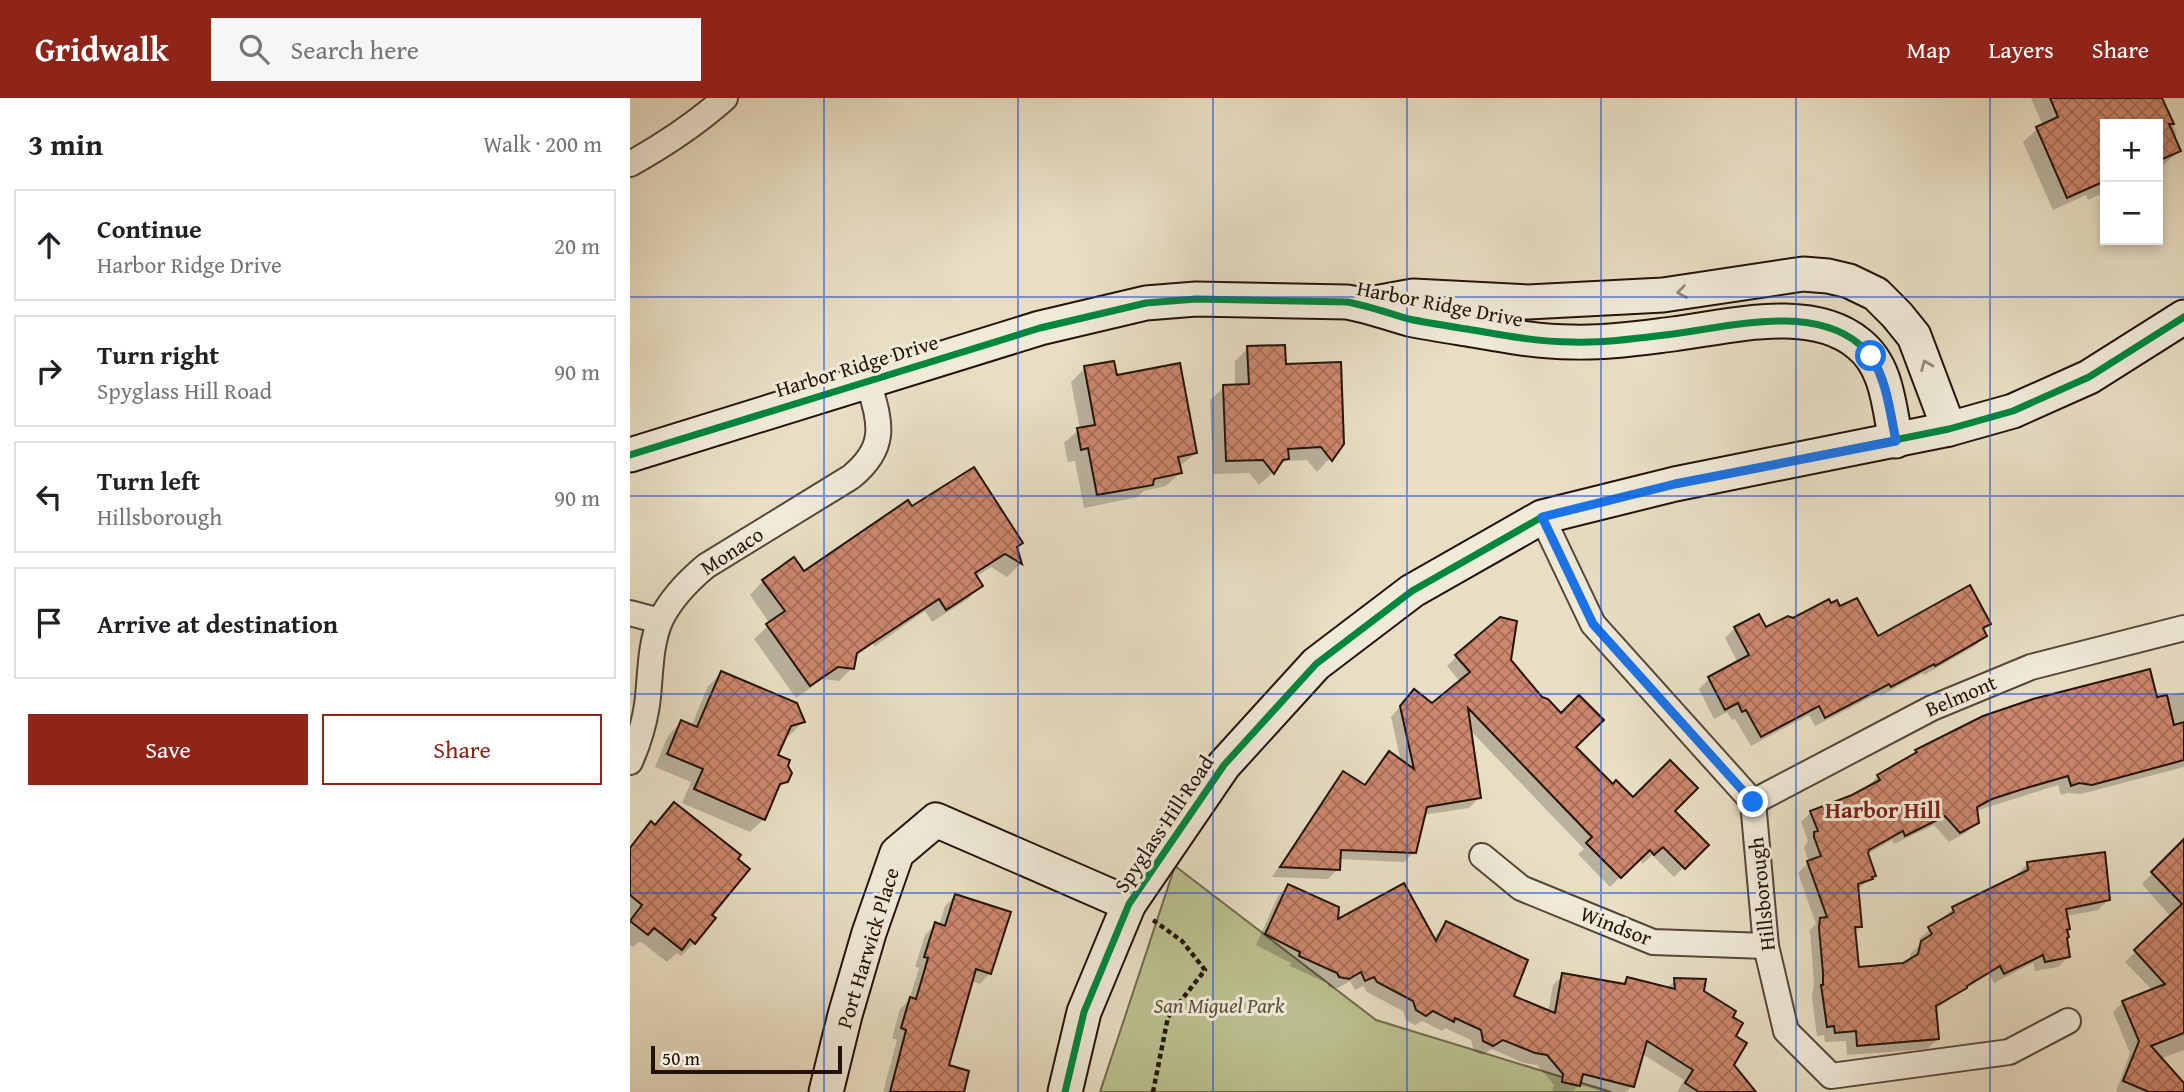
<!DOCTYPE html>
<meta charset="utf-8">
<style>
:root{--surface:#fff;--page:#f6f6f6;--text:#202124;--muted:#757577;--line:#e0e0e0;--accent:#8f2418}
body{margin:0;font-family:"Gentium Book Plus",serif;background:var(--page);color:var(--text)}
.controls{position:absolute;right:21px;top:21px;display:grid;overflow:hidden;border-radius:0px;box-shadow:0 4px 10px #0003}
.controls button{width:63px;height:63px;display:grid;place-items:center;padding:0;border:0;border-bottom:2px solid var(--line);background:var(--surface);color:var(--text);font:35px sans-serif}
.scale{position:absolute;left:21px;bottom:18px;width:191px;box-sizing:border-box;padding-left:7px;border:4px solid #241309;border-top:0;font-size:19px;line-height:24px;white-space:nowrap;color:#241309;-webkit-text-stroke:5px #f0ead8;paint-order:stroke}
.stop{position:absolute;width:21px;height:21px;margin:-16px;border:5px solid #1a73e8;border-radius:50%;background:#fff}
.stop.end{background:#1a73e8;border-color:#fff;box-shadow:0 2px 7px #0008}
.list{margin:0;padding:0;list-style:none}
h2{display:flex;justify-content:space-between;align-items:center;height:91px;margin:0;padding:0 28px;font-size:30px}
h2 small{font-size:23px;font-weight:400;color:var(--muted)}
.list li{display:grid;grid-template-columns:46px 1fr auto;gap:21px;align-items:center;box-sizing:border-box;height:112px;margin:0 14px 14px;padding:0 14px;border:2px solid var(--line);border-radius:0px}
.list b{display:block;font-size:26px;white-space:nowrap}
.list p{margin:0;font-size:23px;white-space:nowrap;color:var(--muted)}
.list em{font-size:23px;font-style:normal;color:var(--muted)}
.actions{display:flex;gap:14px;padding:21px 28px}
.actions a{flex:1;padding:16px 0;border:2px solid var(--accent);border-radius:0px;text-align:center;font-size:24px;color:var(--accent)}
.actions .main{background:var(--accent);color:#fff}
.icon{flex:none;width:38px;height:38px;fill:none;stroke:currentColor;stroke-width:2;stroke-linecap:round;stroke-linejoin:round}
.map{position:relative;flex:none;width:1554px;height:994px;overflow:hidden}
header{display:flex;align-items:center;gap:42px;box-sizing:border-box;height:98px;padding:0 35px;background:var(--accent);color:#fff}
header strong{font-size:33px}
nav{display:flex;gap:38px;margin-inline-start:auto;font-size:24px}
.search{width:490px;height:63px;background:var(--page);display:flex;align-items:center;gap:18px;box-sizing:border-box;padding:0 24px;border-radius:0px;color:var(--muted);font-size:26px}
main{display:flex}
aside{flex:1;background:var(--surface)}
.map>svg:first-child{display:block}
.green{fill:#bbc090;stroke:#706a4c;stroke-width:2}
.shadow{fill:#0003}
.building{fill:url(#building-cross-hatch);stroke:#241309;stroke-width:2}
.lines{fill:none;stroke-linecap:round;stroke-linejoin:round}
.street-casing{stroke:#554638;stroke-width:28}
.secondary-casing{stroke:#241309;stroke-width:37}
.path{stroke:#241309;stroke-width:4.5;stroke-dasharray:5 3.5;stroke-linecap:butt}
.street{stroke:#f0ead8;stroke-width:24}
.secondary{stroke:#f0ead8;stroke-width:33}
.cycleway-casing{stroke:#f0ead8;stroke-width:11}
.cycleway{stroke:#00873e;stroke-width:7}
.oneway{stroke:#94897b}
.route{stroke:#1a73e8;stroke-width:9}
.grid{fill:none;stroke:#1d4ed8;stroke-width:2;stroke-opacity:0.55}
.labels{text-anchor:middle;stroke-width:6;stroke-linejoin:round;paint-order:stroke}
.street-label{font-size:21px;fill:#241309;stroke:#f0ead8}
.park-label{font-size:21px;font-style:italic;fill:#595038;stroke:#f0ead8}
.neighbourhood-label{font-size:23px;font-weight:bold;fill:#7a1f14;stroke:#f0ead8}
</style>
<header>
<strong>Gridwalk</strong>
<div class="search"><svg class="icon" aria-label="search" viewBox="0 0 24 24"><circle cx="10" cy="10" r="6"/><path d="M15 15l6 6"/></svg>Search here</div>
<nav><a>Map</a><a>Layers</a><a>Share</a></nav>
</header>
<main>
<aside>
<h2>3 min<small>Walk · 200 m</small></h2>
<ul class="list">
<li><svg class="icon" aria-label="ahead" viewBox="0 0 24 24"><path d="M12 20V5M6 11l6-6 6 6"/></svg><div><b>Continue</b><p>Harbor Ridge Drive</p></div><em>20 m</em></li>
<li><svg class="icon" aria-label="right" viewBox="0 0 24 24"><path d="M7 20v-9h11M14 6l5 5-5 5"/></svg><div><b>Turn right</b><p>Spyglass Hill Road</p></div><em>90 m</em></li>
<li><svg class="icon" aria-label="left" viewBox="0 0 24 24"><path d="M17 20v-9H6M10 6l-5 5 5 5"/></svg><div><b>Turn left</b><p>Hillsborough</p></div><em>90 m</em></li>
<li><svg class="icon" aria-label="arrive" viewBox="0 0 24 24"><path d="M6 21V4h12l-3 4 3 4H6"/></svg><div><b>Arrive at destination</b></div></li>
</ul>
<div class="actions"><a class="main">Save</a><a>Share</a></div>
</aside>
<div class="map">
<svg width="1554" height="994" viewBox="0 0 1554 994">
<defs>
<pattern id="building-cross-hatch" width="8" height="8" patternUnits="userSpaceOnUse" patternTransform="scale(1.75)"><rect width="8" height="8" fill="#cc876d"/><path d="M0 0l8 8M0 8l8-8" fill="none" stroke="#a56d58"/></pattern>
</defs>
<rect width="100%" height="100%" fill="#e8dec3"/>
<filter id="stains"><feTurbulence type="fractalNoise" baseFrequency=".00286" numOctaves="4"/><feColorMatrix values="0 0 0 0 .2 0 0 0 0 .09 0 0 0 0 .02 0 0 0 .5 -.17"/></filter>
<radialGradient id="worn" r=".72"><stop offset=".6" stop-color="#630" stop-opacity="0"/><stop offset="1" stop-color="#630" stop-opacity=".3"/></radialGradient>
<polygon class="green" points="545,768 746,922 981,994 470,994"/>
<g class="shadow">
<polygon points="1401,0 1530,0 1547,36 1543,40 1549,52 1535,66 1528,69 1528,26 1475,26 1475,94 1458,102 1456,97 1423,112 1393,44 1407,31 1413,28"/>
<polygon points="618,250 654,268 713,346 687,374 677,362 655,363 629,387 619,375 583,376 580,302 594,289 605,288 605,263"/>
<polygon points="455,270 485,279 566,355 549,369 550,375 536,388 514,393 508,399 454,410 445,363 438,364 434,345 450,331 441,284"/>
<polygon points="282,411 385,450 390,466 377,479 361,469 345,479 351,488 338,501 302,524 295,513 245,548 243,546 225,559 222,570 209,583 193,581 166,600 124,541 140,526 120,497 133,483 173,476"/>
<polygon points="1210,511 1247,541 1359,525 1352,532 1355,538 1345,548 1294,577 1293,575 1250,598 1249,595 1185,628 1179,617 1121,648 1105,621 1102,622 1097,614 1084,621 1069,591 1079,581 1108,565 1095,540 1105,530 1135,532 1163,522"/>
<polygon points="827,558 879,563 944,649 983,688 1003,701 1043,713 1076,747 1044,779 1022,757 1013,766 1009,761 980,789 948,756 954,751 839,631 849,700 839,710 793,717 784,754 774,764 708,761 708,771 698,781 642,779 703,686 713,676 733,688 759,655 771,664 761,619 775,603 802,608 830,584 817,568"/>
<polygon points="92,575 173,624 160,637 154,638 146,658 156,683 144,695 134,721 120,734 52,705 61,684 25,669 38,638 51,624 61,629 78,588"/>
<polygon points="1554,594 1554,669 1451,696 1438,695 1431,697 1428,687 1346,713 1347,724 1337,734 1319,744 1304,727 1264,746 1262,742 1236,757 1241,780 1227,792 1231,828 1224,835 1227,871 1273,867 1279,863 1281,855 1292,845 1289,841 1323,811 1388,779 1387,776 1397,766 1479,801 1468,812 1436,818 1438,859 1428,869 1405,873 1403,865 1364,885 1360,876 1330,894 1305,912 1308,941 1297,951 1217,957 1216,943 1195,944 1194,937 1187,938 1182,899 1184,886 1180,832 1186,826 1168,775 1179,764 1174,750 1178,743 1171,724 1181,714 1239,690 1238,688 1248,678 1279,661 1286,653"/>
<polygon points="44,706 80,818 64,845 51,858 47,855 37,864 10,843 3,849 0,847 0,749 21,726 24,728"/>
<polygon points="1548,749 1554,754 1554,952 1530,961 1554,988 1554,994 1486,994 1500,955 1483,914 1493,904 1523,893 1495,864 1541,819 1512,786"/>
<polygon points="658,788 706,824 803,841 816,825 882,899 918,914 923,887 933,877 991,887 997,881 1036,891 1045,882 1072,894 1100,919 1103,938 1102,967 1124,994 1047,994 1054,982 1012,956 1002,988 996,994 976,994 949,987 942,994 922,994 924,987 907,967 894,965 862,951 852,957 844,953 841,942 815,930 812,933 792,923 785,927 776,922 773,913 737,894 733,888 725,892 720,883 708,890 699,889 697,885 660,868 661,865 626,847 648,798"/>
<polygon points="325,798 360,875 350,886 341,883 317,968 332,994 253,994 267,942 262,940 270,911 279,902 289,870 285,869 295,837 306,826 309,828 315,808"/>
</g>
<g class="building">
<polygon points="1420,0 1532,0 1544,26 1539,26 1551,53 1528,63 1528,26 1475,26 1475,83 1437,100 1406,29 1428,19"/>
<polygon points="655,247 656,266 711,264 714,346 702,363 691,349 658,351 659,361 653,362 644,376 633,362 596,363 593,287 619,286 617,248"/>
<polygon points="484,263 487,277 550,265 567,355 548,359 552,375 524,381 523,387 467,397 458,350 451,352 447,330 465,327 454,268"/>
<polygon points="344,369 393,445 387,449 392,466 375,456 345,475 353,488 316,512 309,501 227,555 224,571 208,569 180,588 136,526 155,513 132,482 164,459 174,473 278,402 282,408"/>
<polygon points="1340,487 1361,526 1353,530 1357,538 1305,568 1304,566 1261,589 1259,586 1195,620 1189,608 1131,639 1116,612 1112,614 1108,605 1095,612 1078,579 1119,557 1104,529 1129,516 1136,529 1158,518 1163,520 1199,501 1201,505 1207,502 1210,508 1227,500 1248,538"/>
<polygon points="870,519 887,523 881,562 912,599 918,601 931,615 949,597 974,622 946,649 983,686 986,682 1003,699 1040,662 1068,690 1045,713 1079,747 1055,771 1033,749 1024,757 1020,752 991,780 956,745 962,739 838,610 851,700 797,709 786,755 711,752 710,772 650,769 713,673 735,687 759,653 784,671 770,608 784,591 802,605 840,574 825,557"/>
<polygon points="1520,571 1527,599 1537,597 1544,627 1554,624 1554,662 1462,687 1449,685 1441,688 1438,678 1393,691 1362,701 1347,709 1349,725 1330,735 1315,718 1275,738 1273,733 1239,752 1238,755 1246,778 1242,779 1243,781 1228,786 1232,829 1225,829 1229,869 1273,865 1288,856 1291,843 1302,836 1298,829 1324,814 1322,809 1398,772 1397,764 1475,754 1480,802 1436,811 1440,831 1437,832 1439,839 1437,840 1440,859 1415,864 1413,857 1374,876 1370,868 1337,888 1337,890 1306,908 1309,941 1227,948 1226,933 1205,935 1204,928 1197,929 1191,887 1193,887 1193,875 1189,830 1190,820 1197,819 1177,763 1191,758 1184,739 1184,734 1188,733 1180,713 1222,697 1250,682 1247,677 1287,654 1285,652 1353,618 1403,601"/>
<polygon points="91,573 167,605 175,624 161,628 148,657 160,662 158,668 162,675 158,684 150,686 135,722 64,691 73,671 37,656 51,622 67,629"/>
<polygon points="44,704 111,757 108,761 120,771 82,817 86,820 65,846 60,841 52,852 24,830 18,837 0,823 12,807 0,797 0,750 21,723 25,727"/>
<polygon points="1554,741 1554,935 1521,948 1554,985 1554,994 1519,994 1493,983 1509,943 1492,903 1535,886 1504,852 1552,806 1521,774"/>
<polygon points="774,785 806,843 816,823 898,862 884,898 925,915 932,875 995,886 997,879 1045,891 1044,880 1076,881 1074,893 1106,913 1103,919 1113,925 1106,938 1117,945 1104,967 1126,994 1069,994 1055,985 1063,972 1017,943 1004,989 953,976 950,988 932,984 933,976 917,957 905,955 873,942 863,948 853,943 851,932 825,920 824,924 803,913 796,918 786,912 783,903 747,884 744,879 735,883 731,874 719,881 709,879 707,875 669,858 670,854 635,836 658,786 709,809 708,821"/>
<polygon points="325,796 381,814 361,876 346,871 319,967 339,973 334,994 260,994 276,932 271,930 280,899 286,901 298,860 294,859 305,824 315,828"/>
</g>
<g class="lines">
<g class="street-casing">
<g id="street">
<path d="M 0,66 C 34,47 66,26 95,0"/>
<polyline points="912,419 963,526 1123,704 1136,848 1156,933 1201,978 1379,954 1438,923"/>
<polyline points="0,515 30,523"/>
<path d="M 0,664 C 8,646 14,627 17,607 C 21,578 19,548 31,521 C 42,499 58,483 76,468 L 221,379 C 259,348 250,324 238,283"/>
<polyline points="1123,704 1302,610 1401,569 1554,530"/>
<polyline points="852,758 891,790 1023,844 1136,848"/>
</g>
</g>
<g class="secondary-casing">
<g id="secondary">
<polyline points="739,206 783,198 898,204 1033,197 1173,176 1198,178 1219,183 1246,196 1267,217 1284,238 1319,331"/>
<path d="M 0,357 L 410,230 L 516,205 L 566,201 L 717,204 C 739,208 758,215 779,221 C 798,225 818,228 837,231 C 872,237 907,244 942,244 C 976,245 1010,240 1043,236 C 1098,229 1181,206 1229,246 C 1258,269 1259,310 1266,343"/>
<polyline points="196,994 215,917 239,835 267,755 306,722 499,806"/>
<polyline points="435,994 454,914 499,806 594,667 686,566 782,493 912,419 1045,386 1319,331 1383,313 1459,279 1554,219"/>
</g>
</g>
<polyline class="path" points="523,994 538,919 575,872 552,843 523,822"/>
<use href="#street" class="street"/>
<use href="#secondary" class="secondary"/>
<g class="cycleway-casing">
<g id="cycleway">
<path d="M 0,357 L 410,230 L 516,205 L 566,201 L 717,204 C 739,208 758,215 779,221 C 798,225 818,228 837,231 C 872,237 907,244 942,244 C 976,245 1010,240 1043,236 C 1098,229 1181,206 1229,246 C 1258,269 1259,310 1266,343"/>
<polyline points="435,994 454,914 499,806 594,667 686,566 782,493 912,419 1045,386 1319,331 1383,313 1459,279 1554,219"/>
</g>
</g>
<use href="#cycleway" class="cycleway"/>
</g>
<defs><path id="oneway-chevron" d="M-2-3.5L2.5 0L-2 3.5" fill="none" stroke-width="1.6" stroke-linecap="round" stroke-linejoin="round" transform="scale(1.75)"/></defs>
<g class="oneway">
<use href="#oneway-chevron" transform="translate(1052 194) rotate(171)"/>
<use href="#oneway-chevron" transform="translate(1296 267) rotate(-112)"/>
</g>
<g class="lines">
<path class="route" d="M 1123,704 L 963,526 L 912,419 L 1045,386 L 1266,343 C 1260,314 1257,284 1241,258"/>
</g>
<path class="grid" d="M 194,0 L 194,994M 388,0 L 388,994M 583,0 L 583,994M 777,0 L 777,994M 971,0 L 971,994M 1166,0 L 1166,994M 1360,0 L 1360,994M 0,199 L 1554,199M 0,398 L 1554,398M 0,596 L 1554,596M 0,795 L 1554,795"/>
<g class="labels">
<g class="street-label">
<text transform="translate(810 206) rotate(11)" y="7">Harbor Ridge Drive</text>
<text transform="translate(227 268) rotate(-17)" y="7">Harbor Ridge Drive</text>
<text transform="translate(102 453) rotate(-33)" y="7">Monaco</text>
<text transform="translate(1331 598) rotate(-23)" y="7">Belmont</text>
<text transform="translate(534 726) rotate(-56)" y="7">Spyglass Hill Road</text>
<text transform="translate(1132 796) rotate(-96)" y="7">Hillsborough</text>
<text transform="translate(986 828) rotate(21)" y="7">Windsor</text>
<text transform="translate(238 850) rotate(-73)" y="7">Port Harwick Place</text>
</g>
<g class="park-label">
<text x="589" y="915">San Miguel Park</text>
</g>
<g class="neighbourhood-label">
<text x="1253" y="720">Harbor Hill</text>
</g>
</g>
<rect width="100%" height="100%" filter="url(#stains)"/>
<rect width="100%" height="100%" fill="url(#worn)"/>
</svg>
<div class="controls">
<button>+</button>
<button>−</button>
</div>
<div class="scale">50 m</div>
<div class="stop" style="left:1241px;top:258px"></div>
<div class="stop end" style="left:1123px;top:704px"></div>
</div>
</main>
